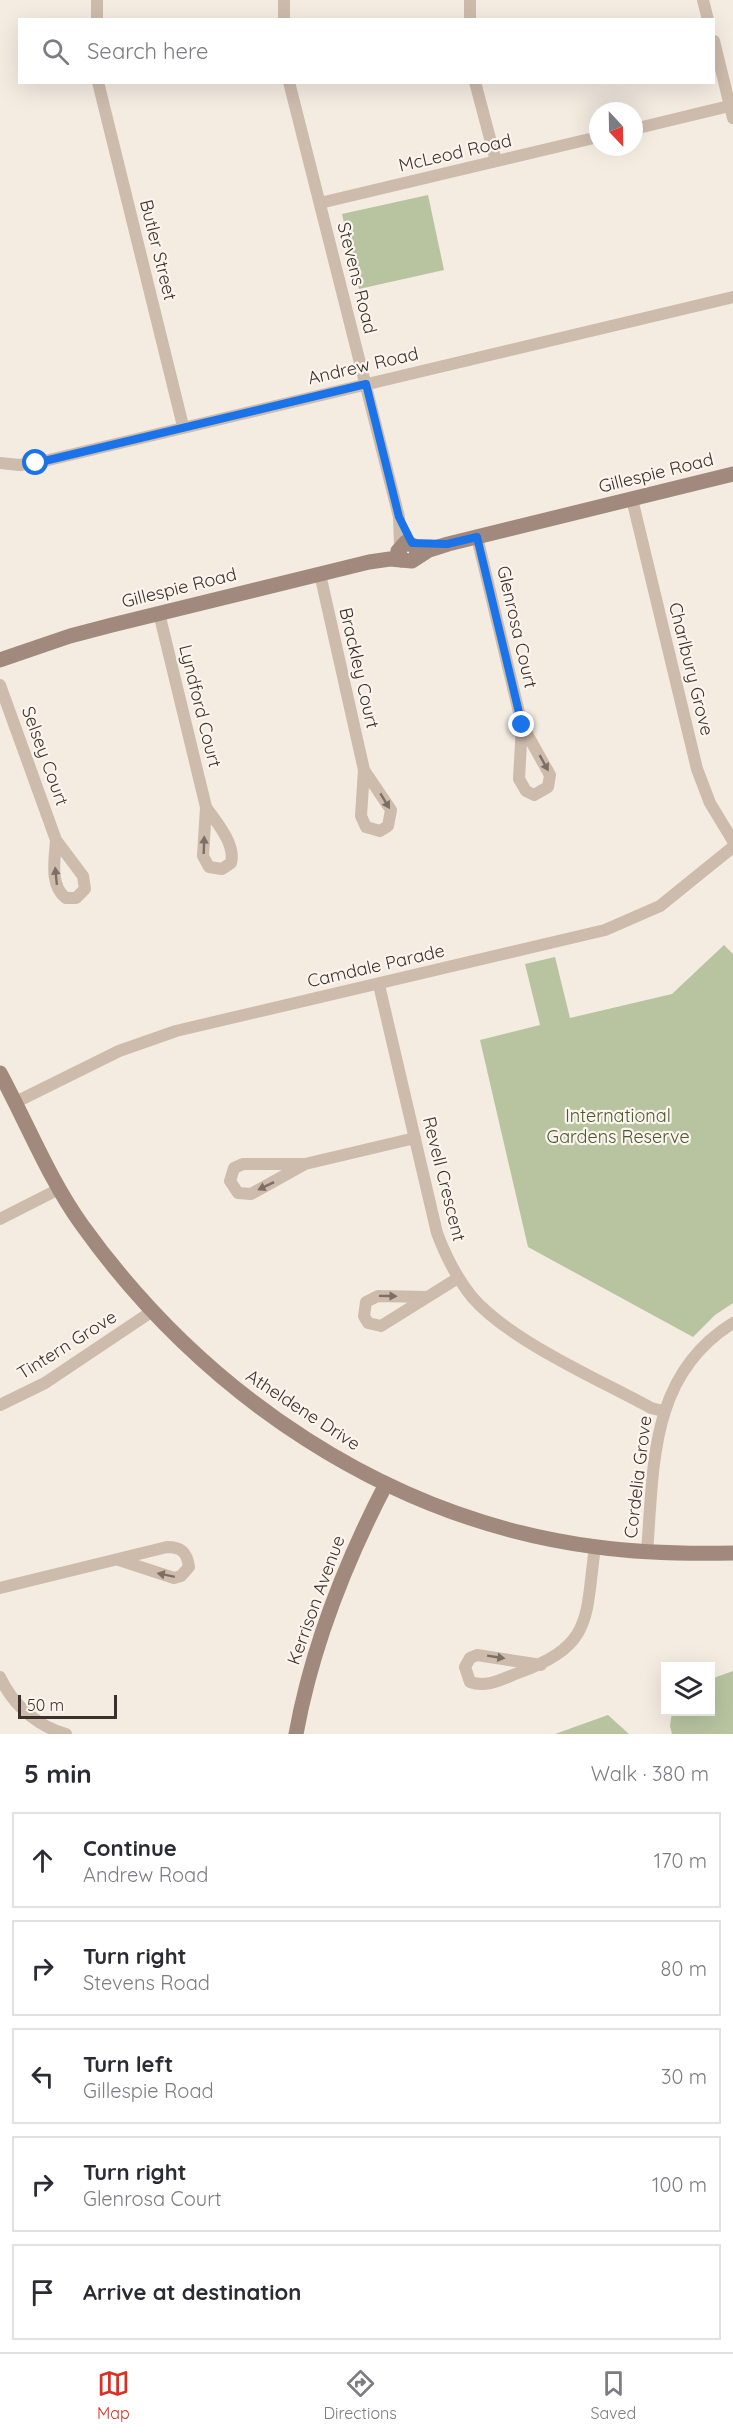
<!DOCTYPE html>
<meta charset="utf-8">
<style>
:root{--surface:#fff;--page:#f7f7f7;--text:#2b2b33;--muted:#7c7c81;--line:#e1e1e2;--accent:#d93025}
body{margin:0;font-family:Quicksand,sans-serif;background:var(--page);color:var(--text)}
.controls{position:absolute;right:18px;bottom:18px;display:grid;overflow:hidden;border-radius:0px;box-shadow:0 6px 24px #0002}
.controls button{width:54px;height:54px;display:grid;place-items:center;padding:0;border:0;border-bottom:2px solid var(--line);background:var(--surface);color:var(--text);font:30px sans-serif}
.compass{position:absolute;left:589px;top:102px;width:54px;height:54px;border-radius:50%;background:var(--surface);box-shadow:0 6px 24px #0002;rotate:158deg}
.scale{position:absolute;left:18px;bottom:15px;width:99px;box-sizing:border-box;padding-left:6px;border:3px solid #3b302b;border-top:0;font-size:16px;line-height:21px;white-space:nowrap;color:#3b302b;-webkit-text-stroke:4px #fbf5ee;paint-order:stroke}
.stop{position:absolute;width:18px;height:18px;margin:-14px;border:4px solid #1a73e8;border-radius:50%;background:#fff}
.stop.end{background:#1a73e8;border-color:#fff;box-shadow:0 2px 6px #0008}
.list{margin:0;padding:0;list-style:none}
h2{display:flex;justify-content:space-between;align-items:center;height:78px;margin:0;padding:0 24px;font-size:26px}
h2 small{font-size:20px;font-weight:400;color:var(--muted)}
.list li{display:grid;grid-template-columns:39px 1fr auto;gap:18px;align-items:center;box-sizing:border-box;height:96px;margin:0 12px 12px;padding:0 12px;border:2px solid var(--line);border-radius:0px}
.list b{display:block;font-size:22px;white-space:nowrap}
.list p{margin:0;font-size:20px;white-space:nowrap;color:var(--muted)}
.list em{font-size:20px;font-style:normal;color:var(--muted)}
.icon{flex:none;width:33px;height:33px;fill:none;stroke:currentColor;stroke-width:2;stroke-linecap:round;stroke-linejoin:round}
.map{position:relative;flex:none;width:733px;height:1734px;overflow:hidden}
.search{position:absolute;background:var(--surface);box-shadow:0 6px 24px #0002;left:18px;right:18px;top:18px;height:66px;display:flex;align-items:center;gap:15px;box-sizing:border-box;padding:0 21px;border-radius:0px;color:var(--muted);font-size:22px}
.sheet{height:618px;background:var(--surface)}
nav{display:flex;justify-content:space-around;align-items:center;box-sizing:border-box;height:84px;border-top:2px solid var(--line);background:var(--surface);font-size:16px;color:var(--muted)}
nav a{display:grid;justify-items:center;gap:3px}
nav .on{color:var(--accent)}
.map>svg:first-child{display:block}
.green{fill:#b8c4a0}
.lines{fill:none;stroke-linecap:round;stroke-linejoin:round}
.street{stroke:#cdbbac;stroke-width:12}
.secondary{stroke:#a18a7d;stroke-width:15}
.oneway{fill:#7d6f65}
.route{stroke:#1a73e8;stroke-width:8}
.labels{text-anchor:middle;stroke-width:4.5;stroke-linejoin:round;paint-order:stroke}
.street-label{font-size:18px;fill:#3b302b;stroke:#fbf5ee}
.park-label{font-size:18px;fill:#4a5a2e;stroke:#fbf5ee}
</style>
<div class="map">
<svg width="733" height="1734" viewBox="0 0 733 1734">
<rect width="100%" height="100%" fill="#f4ebe1"/>
<g class="green">
<polygon points="428,195 444,270 359,289 342,214"/>
<polygon points="724,945 733,954 733,1303 715,1315 693,1337 528,1247 480,1040 540,1025 525,964 555,957 570,1018 672,994"/>
<polygon points="733,1671 733,1734 672,1734 670,1726 672,1712 710,1712 711,1679"/>
<polygon points="608,1715 629,1734 555,1734"/>
</g>
<g class="lines">
<g class="street">
<polyline points="97,0 97,20"/>
<polyline points="284,0 284,20"/>
<polyline points="470,0 470,20"/>
<polyline points="703,0 708,20"/>
<polyline points="714,41 733,118"/>
<polyline points="98,82 183,426"/>
<polyline points="289,82 399,517 400,545"/>
<polyline points="475,82 496,161"/>
<polyline points="634,129 733,105"/>
<polyline points="320,203 598,137"/>
<polyline points="0,463 19,465 36,463 733,297"/>
<polyline points="632,499 697,769 710,803 733,841"/>
<polyline points="477,537 522,725 519,779 526,791 534,795 548,787 550,775 522,725"/>
<polyline points="320,574 364,770 361,816 366,827 380,831 388,826 391,810 364,770"/>
<path d="M 159,613 L 206,807 L 203,856 L 209,867 L 222,869 L 231,863 C 236,844 216,822 206,807"/>
<path d="M 0,685 L 56,840 L 83,876 L 85,889 L 76,898 L 66,898 C 49,886 55,858 56,840"/>
<path d="M 379,985 L 437,1233 C 446,1257 456,1277 472,1297 C 510,1341 600,1380 651,1408 L 663,1411"/>
<polyline points="16,1102 119,1051 176,1031 605,930 660,906 733,847"/>
<polyline points="305,1164 251,1194 238,1193 230,1181 234,1168 243,1164 305,1164 415,1138"/>
<polyline points="0,1219 59,1189"/>
<polyline points="427,1297 378,1296 366,1302 364,1316 368,1323 381,1326 458,1278"/>
<polyline points="0,1405 45,1383 151,1312"/>
<path d="M 647,1552 C 654,1466 649,1375 733,1323"/>
<path d="M 0,1588 L 167,1547 C 181,1547 187,1552 189,1567 L 181,1576 L 174,1578 L 119,1560"/>
<path d="M 541,1665 L 477,1655 L 470,1658 L 465,1667 L 470,1682 C 487,1688 502,1679 518,1673 C 594,1645 585,1619 595,1547"/>
<path d="M 0,1677 C 13,1705 37,1726 66,1734"/>
</g>
<g class="secondary">
<polyline points="402,560 398,551 406,542 416,547 417,557"/>
<polyline points="0,660 70,636 112,625 369,562 390,559 412,561 429,550 448,544 733,474"/>
<path d="M 0,1073 C 27,1123 49,1179 82,1225 C 204,1395 388,1520 597,1547 C 642,1553 687,1554 733,1553"/>
<path d="M 296,1734 C 312,1646 345,1563 386,1484"/>
</g>
</g>
<defs><path id="oneway-solid" d="M-6-.8H1V-3.2L6.5 0L1 3.2V.8H-6Z" transform="scale(1.5)"/></defs>
<g class="oneway">
<use href="#oneway-solid" transform="translate(544 763) rotate(61)"/>
<use href="#oneway-solid" transform="translate(385 801) rotate(59)"/>
<use href="#oneway-solid" transform="translate(204 845) rotate(-88)"/>
<use href="#oneway-solid" transform="translate(56 876) rotate(-96)"/>
<use href="#oneway-solid" transform="translate(266 1186) rotate(154)"/>
<use href="#oneway-solid" transform="translate(388 1296) rotate(1)"/>
<use href="#oneway-solid" transform="translate(166 1575) rotate(-168)"/>
<use href="#oneway-solid" transform="translate(496 1657) rotate(9)"/>
</g>
<g class="lines">
<polyline class="route" points="36,463 366,384 399,517 412,543 447,544 477,537 522,725"/>
</g>
<g class="labels">
<g class="street-label">
<text transform="translate(455 153) rotate(-13)" y="6">McLeod Road</text>
<text transform="translate(158 250) rotate(76)" y="6">Butler Street</text>
<text transform="translate(357 278) rotate(76)" y="6">Stevens Road</text>
<text transform="translate(363 366) rotate(-13)" y="6">Andrew Road</text>
<text transform="translate(656 473) rotate(-14)" y="6">Gillespie Road</text>
<text transform="translate(179 588) rotate(-14)" y="6">Gillespie Road</text>
<text transform="translate(517 627) rotate(77)" y="6">Glenrosa Court</text>
<text transform="translate(359 668) rotate(77)" y="6">Brackley Court</text>
<text transform="translate(691 669) rotate(76)" y="6">Charlbury Grove</text>
<text transform="translate(200 706) rotate(76)" y="6">Lyndford Court</text>
<text transform="translate(45 756) rotate(70)" y="6">Selsey Court</text>
<text transform="translate(376 966) rotate(-13)" y="6">Camdale Parade</text>
<text transform="translate(444 1179) rotate(76)" y="6">Revell Crescent</text>
<text transform="translate(67 1345) rotate(-32)" y="6">Tintern Grove</text>
<text transform="translate(303 1410) rotate(33)" y="6">Atheldene Drive</text>
<text transform="translate(638 1477) rotate(-83)" y="6">Cordelia Grove</text>
<text transform="translate(316 1600) rotate(-70)" y="6">Kerrison Avenue</text>
</g>
<g class="park-label">
<text x="618" y="1122">International<tspan x="618" dy="21">Gardens Reserve</tspan></text>
</g>
</g>
</svg>
<div class="controls">
<button><svg class="icon" aria-label="layers" viewBox="0 0 24 24"><path d="M12 4l9 5-9 5-9-5zM3 14l9 5 9-5"/></svg></button>
</div>
<svg class="compass" viewBox="-18 -18 36 36"><path d="M0-13l5 13h-10z" fill="#e53935"/><path d="M0 13l5-13h-10z" fill="#7c7c81"/></svg>
<div class="scale">50 m</div>
<div class="stop" style="left:36px;top:463px"></div>
<div class="stop end" style="left:522px;top:725px"></div>
<div class="search"><svg class="icon" aria-label="search" viewBox="0 0 24 24"><circle cx="10" cy="10" r="6"/><path d="M15 15l6 6"/></svg>Search here</div>
</div>
<section class="sheet">
<h2>5 min<small>Walk · 380 m</small></h2>
<ul class="list">
<li><svg class="icon" aria-label="ahead" viewBox="0 0 24 24"><path d="M12 20V5M6 11l6-6 6 6"/></svg><div><b>Continue</b><p>Andrew Road</p></div><em>170 m</em></li>
<li><svg class="icon" aria-label="right" viewBox="0 0 24 24"><path d="M7 20v-9h11M14 6l5 5-5 5"/></svg><div><b>Turn right</b><p>Stevens Road</p></div><em>80 m</em></li>
<li><svg class="icon" aria-label="left" viewBox="0 0 24 24"><path d="M17 20v-9H6M10 6l-5 5 5 5"/></svg><div><b>Turn left</b><p>Gillespie Road</p></div><em>30 m</em></li>
<li><svg class="icon" aria-label="right" viewBox="0 0 24 24"><path d="M7 20v-9h11M14 6l5 5-5 5"/></svg><div><b>Turn right</b><p>Glenrosa Court</p></div><em>100 m</em></li>
<li><svg class="icon" aria-label="arrive" viewBox="0 0 24 24"><path d="M6 21V4h12l-3 4 3 4H6"/></svg><div><b>Arrive at destination</b></div></li>
</ul>
</section>
<nav>
<a class="on"><svg class="icon" aria-label="map" viewBox="0 0 24 24"><path d="M3 6l6-2 6 2 6-2v14l-6 2-6-2-6 2zM9 4v14M15 6v14"/></svg>Map</a>
<a><svg class="icon" aria-label="directions" viewBox="0 0 24 24"><path d="M12 3l9 9-9 9-9-9zM9 14v-3h6M13 9l2 2-2 2"/></svg>Directions</a>
<a><svg class="icon" aria-label="saved" viewBox="0 0 24 24"><path d="M7 4h10v16l-5-4-5 4z"/></svg>Saved</a>
</nav>
